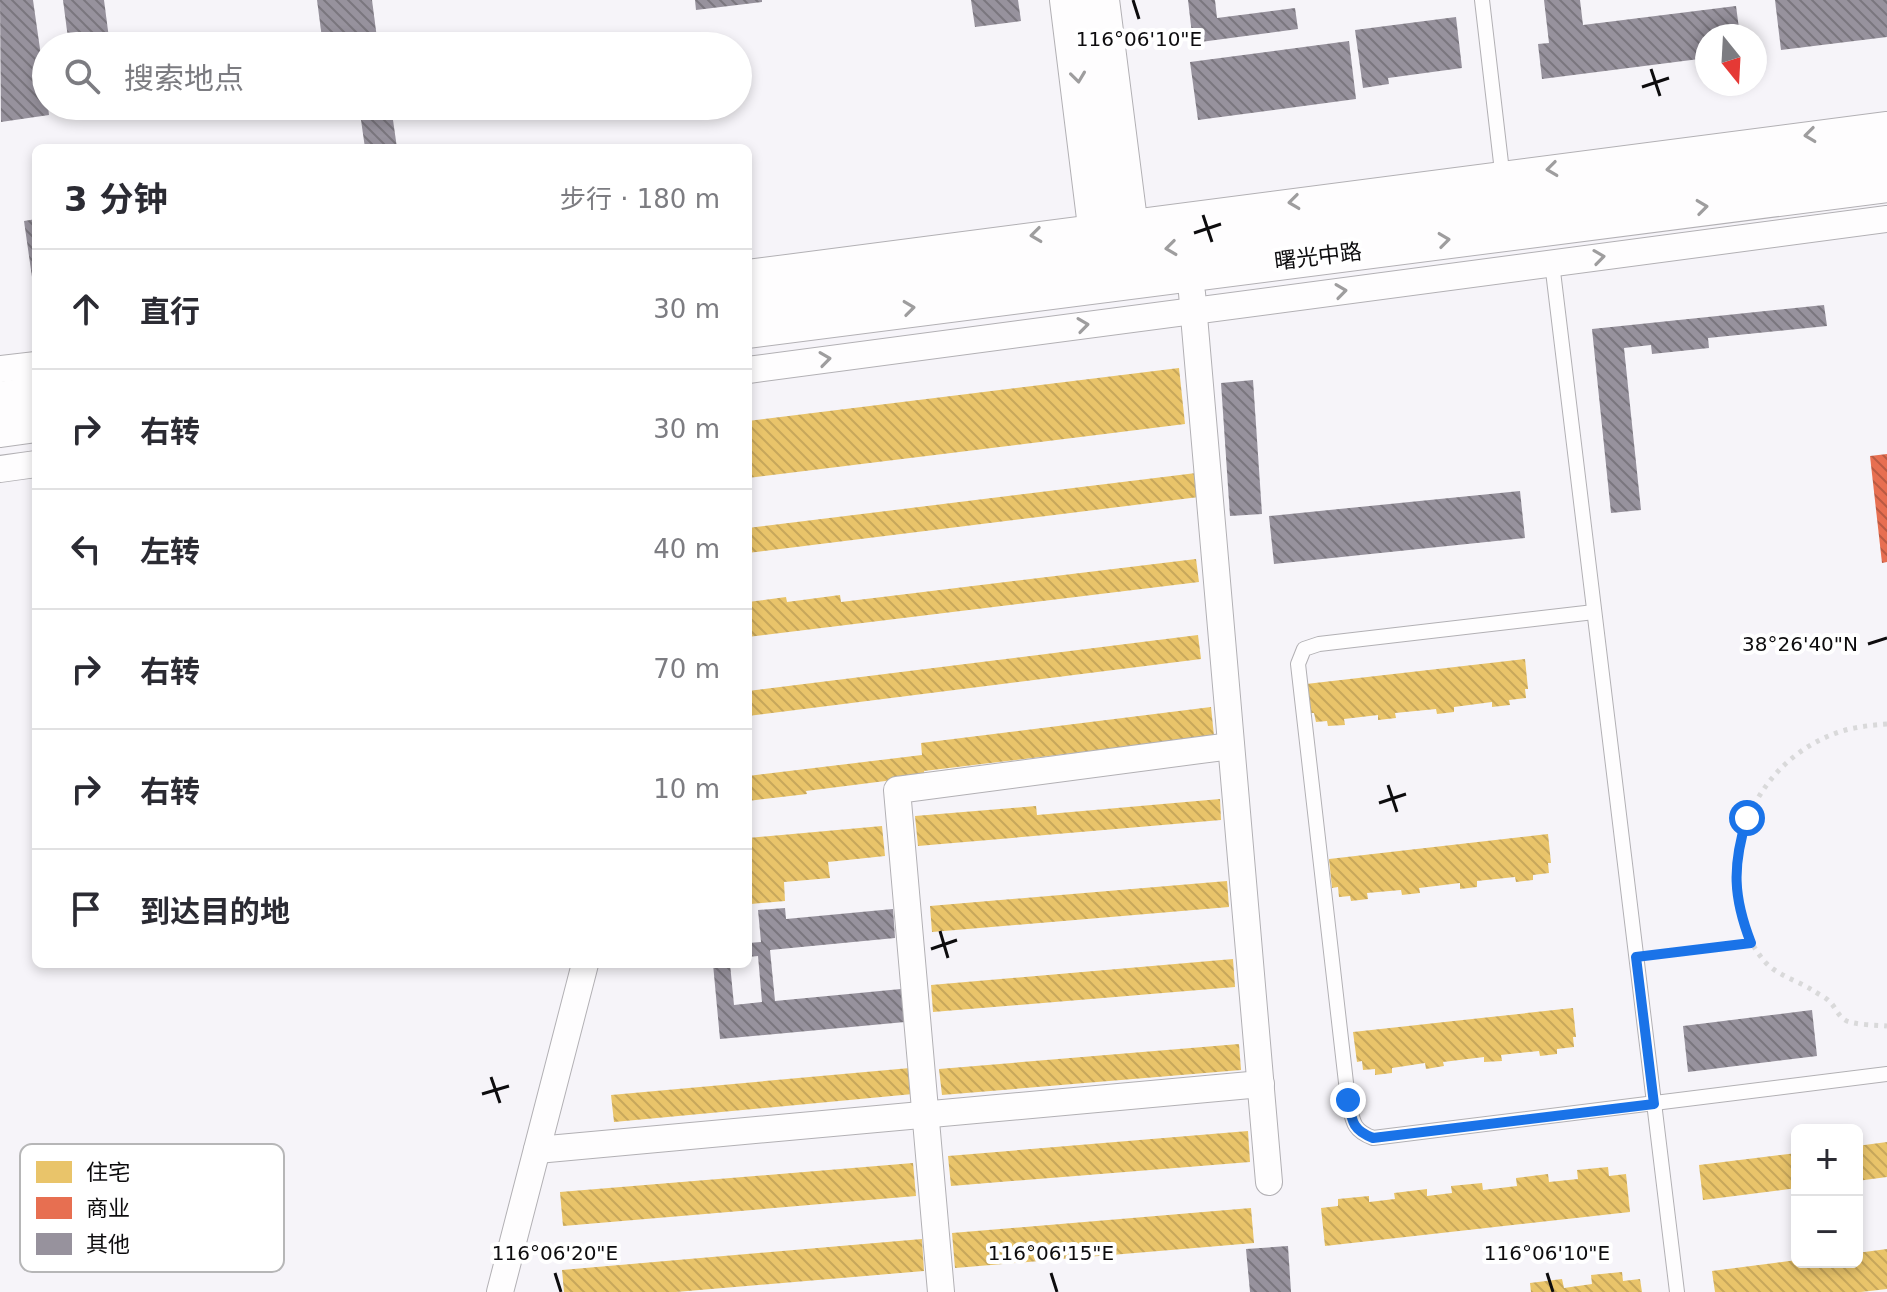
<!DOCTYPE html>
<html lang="zh">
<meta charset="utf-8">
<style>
:root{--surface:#fff;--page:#f7f7f7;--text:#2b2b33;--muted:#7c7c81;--line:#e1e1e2}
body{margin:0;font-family:"DejaVu Sans","Noto Sans SC",sans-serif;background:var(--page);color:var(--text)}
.controls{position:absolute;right:24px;bottom:24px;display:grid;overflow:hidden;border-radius:12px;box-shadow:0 4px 12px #0003}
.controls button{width:72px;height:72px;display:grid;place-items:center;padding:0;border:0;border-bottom:2px solid var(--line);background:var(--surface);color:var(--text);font:40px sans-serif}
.compass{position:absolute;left:1695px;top:24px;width:72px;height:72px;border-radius:50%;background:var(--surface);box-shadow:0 4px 12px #0003;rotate:162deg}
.stop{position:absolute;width:24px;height:24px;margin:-18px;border:6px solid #1a73e8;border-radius:50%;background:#fff}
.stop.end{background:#1a73e8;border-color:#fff;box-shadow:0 2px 8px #0008}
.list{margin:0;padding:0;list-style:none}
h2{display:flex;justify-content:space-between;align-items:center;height:104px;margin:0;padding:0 32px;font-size:34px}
h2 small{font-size:26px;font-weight:400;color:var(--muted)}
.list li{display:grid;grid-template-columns:52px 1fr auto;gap:24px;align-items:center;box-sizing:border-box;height:120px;padding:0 32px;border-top:2px solid var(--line)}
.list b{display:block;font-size:30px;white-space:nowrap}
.list em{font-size:26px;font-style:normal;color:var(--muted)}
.icon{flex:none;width:44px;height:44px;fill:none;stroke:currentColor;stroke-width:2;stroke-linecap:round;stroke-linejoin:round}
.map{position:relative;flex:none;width:1887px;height:1292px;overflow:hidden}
.search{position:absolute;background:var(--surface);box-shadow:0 4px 12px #0003;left:32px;top:32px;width:720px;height:88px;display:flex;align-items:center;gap:20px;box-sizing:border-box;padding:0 28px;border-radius:44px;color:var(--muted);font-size:30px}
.panel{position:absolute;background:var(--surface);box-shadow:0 4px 12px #0003;left:32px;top:144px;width:720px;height:824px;border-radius:12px}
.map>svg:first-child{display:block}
.homes{fill:url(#homes-back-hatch)}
.shops{fill:url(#shops-back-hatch)}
.building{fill:url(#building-back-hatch)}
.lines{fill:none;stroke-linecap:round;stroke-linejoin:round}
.lane-casing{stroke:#b2b0b4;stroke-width:16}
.street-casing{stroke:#b2b0b4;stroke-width:28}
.secondary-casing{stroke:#b2b0b4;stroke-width:40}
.path{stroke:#d9d9da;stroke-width:5;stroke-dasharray:4 6;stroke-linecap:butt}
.lane{stroke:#fefdfe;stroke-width:14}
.street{stroke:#fefdfe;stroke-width:26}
.secondary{stroke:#fefdfe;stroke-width:38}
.oneway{stroke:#9e9d9e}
.route{stroke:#1a73e8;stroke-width:10}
.ticks{fill:none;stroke:#0d0c0e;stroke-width:3}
.labels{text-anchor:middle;stroke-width:8;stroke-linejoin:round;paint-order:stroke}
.street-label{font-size:22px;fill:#0d0c0e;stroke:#fff}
.key{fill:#fff;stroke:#b6b6b7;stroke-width:2}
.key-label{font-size:22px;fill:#0d0c0e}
.ticks-label{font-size:20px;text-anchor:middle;fill:#0d0c0e;stroke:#fff;stroke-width:8;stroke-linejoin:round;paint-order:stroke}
</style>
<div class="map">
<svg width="1887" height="1292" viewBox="0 0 1887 1292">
<defs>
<pattern id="homes-back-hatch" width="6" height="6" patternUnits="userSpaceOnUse" patternTransform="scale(2)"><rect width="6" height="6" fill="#e9c46a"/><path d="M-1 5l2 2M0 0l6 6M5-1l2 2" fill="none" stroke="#c7a75b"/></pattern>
<pattern id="shops-back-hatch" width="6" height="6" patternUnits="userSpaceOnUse" patternTransform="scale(2)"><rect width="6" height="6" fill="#e76f51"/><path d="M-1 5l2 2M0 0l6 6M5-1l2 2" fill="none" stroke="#ba5a42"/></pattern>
<pattern id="building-back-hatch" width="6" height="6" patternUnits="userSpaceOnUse" patternTransform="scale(2)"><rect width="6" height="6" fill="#97929d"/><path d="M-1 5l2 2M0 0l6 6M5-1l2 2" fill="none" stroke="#7a767e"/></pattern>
</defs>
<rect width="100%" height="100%" fill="#f6f4f9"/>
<g class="homes">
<polygon points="1179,368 1185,424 748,478 748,421"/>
<polygon points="1196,473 1199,497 748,553 748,528"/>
<polygon points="1196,559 1199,582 748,637 748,602 786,597 787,602 840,595 841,602"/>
<polygon points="1198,635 1201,659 748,716 748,691"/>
<polygon points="1525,659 1528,689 1525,689 1526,698 1509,700 1510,705 1492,707 1492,702 1454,707 1454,712 1437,714 1436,709 1395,713 1396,718 1378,720 1378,715 1344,719 1345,725 1328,726 1327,721 1316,722 1314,713 1309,713 1306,684"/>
<polygon points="1211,707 1214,736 924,771 925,776 806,791 807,794 748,801 748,776 922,755 921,743"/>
<polygon points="1220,799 1221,820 918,846 915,816 1036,806 1037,815"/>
<polygon points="882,826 885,856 828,862 830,878 784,882 785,901 751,904 748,876 748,838"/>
<polygon points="1548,834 1551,863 1548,863 1549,873 1533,875 1533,880 1516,882 1515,877 1477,881 1477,887 1460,889 1460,883 1419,888 1420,893 1402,895 1401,890 1367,893 1368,899 1351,901 1350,896 1339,897 1338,887 1332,888 1329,859"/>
<polygon points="1227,881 1229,907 932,932 930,906"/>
<polygon points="1233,959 1235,987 933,1012 931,985"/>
<polygon points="1573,1008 1576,1037 1573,1037 1574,1047 1557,1049 1557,1054 1540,1056 1539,1051 1501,1055 1502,1061 1484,1062 1484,1057 1443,1062 1444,1066 1426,1069 1425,1063 1392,1068 1392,1073 1375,1075 1375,1069 1363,1070 1362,1061 1357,1062 1353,1032"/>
<polygon points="1239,1044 1241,1070 942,1095 939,1069"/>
<polygon points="910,1068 913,1094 614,1122 611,1095"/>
<polygon points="1248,1131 1250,1162 951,1186 948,1156"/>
<polygon points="1887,1142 1887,1177 1857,1181 1857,1146"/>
<polygon points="1797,1153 1797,1188 1703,1200 1699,1165"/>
<polygon points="913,1163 916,1196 563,1226 560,1192"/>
<polygon points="1608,1167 1609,1176 1626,1174 1630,1212 1325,1246 1321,1208 1338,1206 1338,1199 1369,1196 1369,1202 1395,1199 1394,1193 1427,1189 1427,1196 1452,1193 1451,1186 1482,1183 1483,1190 1517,1186 1516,1178 1548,1174 1549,1182 1578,1179 1577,1170"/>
<polygon points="1251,1208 1254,1243 955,1268 952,1233"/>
<polygon points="922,1239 924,1271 676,1292 564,1292 562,1270"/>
<polygon points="1887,1249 1887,1289 1861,1292 1715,1292 1712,1271 1797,1260 1797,1262 1857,1262 1857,1253"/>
<polygon points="1622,1272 1623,1281 1640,1279 1642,1292 1531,1292 1530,1283 1562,1279 1564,1288 1592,1284 1591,1275"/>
</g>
<polygon class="shops" points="1887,454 1887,562 1882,563 1870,456"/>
<g class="building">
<polygon points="0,0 33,0 46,91 46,106 48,106 49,115 1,122"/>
<polygon points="63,0 104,0 110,46 69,46"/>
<polygon points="317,0 372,0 378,46 323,46"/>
<polygon points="695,0 762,0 762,2 696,10"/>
<polygon points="971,0 1018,0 1021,21 975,27"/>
<polygon points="1188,0 1215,0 1217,18 1295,8 1298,29 1193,43"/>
<polygon points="1544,0 1580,0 1583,25 1736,6 1740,36 1707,36 1707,58 1542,79 1538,44 1549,43"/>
<polygon points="1775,0 1887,0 1887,37 1781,50"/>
<polygon points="1456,17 1462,68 1388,78 1389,84 1363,88 1355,30"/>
<polygon points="1349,41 1356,99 1198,120 1190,62"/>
<polygon points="78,106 119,106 119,111 79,117"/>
<polygon points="359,106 391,106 397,148 365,148"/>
<polygon points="36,219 36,277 32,277 24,221"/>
<polygon points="1824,305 1827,326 1708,338 1709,348 1652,354 1651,345 1624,348 1641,510 1611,513 1592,329"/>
<polygon points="1253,380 1262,514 1230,516 1221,383"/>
<polygon points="1520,491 1525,538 1274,564 1269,516"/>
<polygon points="785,908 786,919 893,909 895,938 770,950 775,1001 901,989 905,1022 720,1039 713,964 730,964 734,1005 762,1002 758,956 748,957 748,943 761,942 758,910"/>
<polygon points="1812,1010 1817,1056 1688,1072 1683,1026"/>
<polygon points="1288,1246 1291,1292 1250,1292 1246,1249"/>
</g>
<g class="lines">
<g class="lane-casing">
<g id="lane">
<polyline points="1482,0 1503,180"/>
<polyline points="1552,263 1677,1292"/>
<path d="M 1594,612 L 1319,644 L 1304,649 L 1298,664 L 1348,1100 C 1353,1121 1352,1130 1373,1138 L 1887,1074"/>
</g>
</g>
<g class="street-casing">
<g id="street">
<polyline points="748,273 1887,125"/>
<polyline points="1192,293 1269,1182"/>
<polyline points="0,369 36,365"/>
<polyline points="748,370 1887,219"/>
<polyline points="0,469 36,464"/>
<polyline points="537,1150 1261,1084"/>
<polyline points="500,1292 585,964"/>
<polyline points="941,1292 897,790 1231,746"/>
</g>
</g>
<g class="secondary-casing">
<g id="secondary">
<polyline points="1069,0 1104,283"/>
<polyline points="1100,0 1135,276"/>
<polyline points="748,302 1887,156"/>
<polyline points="748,329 1887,183"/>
<polyline points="0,401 36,396"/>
<polyline points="0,428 36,423"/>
</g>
</g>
<g class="path">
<path d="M 1887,724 C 1871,725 1854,727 1839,732 C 1774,754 1734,817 1736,884 C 1737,912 1747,942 1766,963 C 1779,976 1798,981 1814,991 C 1818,994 1825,997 1829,1001 C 1835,1006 1838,1016 1845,1020 C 1853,1025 1877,1025 1887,1026"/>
<polyline points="1653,955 1751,943"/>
</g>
<use href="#lane" class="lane"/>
<use href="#street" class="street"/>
<use href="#secondary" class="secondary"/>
</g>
<defs><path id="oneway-chevron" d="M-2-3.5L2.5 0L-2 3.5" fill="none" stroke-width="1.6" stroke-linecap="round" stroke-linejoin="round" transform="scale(2)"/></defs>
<g class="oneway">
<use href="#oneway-chevron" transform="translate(1078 77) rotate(83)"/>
<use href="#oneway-chevron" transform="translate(1810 135) rotate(173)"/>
<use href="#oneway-chevron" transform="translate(1552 169) rotate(173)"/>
<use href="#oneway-chevron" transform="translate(1294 202) rotate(173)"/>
<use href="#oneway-chevron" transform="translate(1702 207) rotate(-7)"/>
<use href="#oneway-chevron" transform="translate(1036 235) rotate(173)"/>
<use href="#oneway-chevron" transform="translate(1444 240) rotate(-7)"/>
<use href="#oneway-chevron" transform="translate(1171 248) rotate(173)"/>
<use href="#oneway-chevron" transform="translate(1599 257) rotate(-8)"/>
<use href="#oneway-chevron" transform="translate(1341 291) rotate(-8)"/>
<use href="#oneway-chevron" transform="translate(909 308) rotate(-7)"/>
<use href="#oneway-chevron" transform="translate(1083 325) rotate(-8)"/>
<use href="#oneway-chevron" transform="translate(825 359) rotate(-8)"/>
</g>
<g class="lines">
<path class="route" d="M 1348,1100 C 1352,1121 1352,1130 1373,1138 L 1654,1104 L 1636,957 L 1751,943 C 1733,897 1732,866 1747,818"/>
</g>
<path class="ticks" d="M 1133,0 L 1139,19M 1651,69 L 1660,96M 1642,87 L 1669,78M 1203,215 L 1212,242M 1194,233 L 1221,224M 1868,644 L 1887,638M 1388,785 L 1397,812M 1379,803 L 1406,794M 940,931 L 948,958M 931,949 L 957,940M 491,1077 L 500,1103M 482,1094 L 509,1086M 555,1273 L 561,1292M 1051,1273 L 1057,1292M 1547,1273 L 1553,1292"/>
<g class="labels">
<g class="street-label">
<text transform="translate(1318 256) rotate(-7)" y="8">曙光中路</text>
</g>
</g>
<rect x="20" y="1144" width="264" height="128" rx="12" class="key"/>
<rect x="36" y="1161" width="36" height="22" fill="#e9c46a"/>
<rect x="36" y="1197" width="36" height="22" fill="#e76f51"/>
<rect x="36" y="1233" width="36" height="22" fill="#97929d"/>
<g class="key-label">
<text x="86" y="1180">住宅</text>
<text x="86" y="1216">商业</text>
<text x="86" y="1252">其他</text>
</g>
<g class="ticks-label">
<text x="1139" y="46">116°06'10"E</text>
<text x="1800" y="651">38°26'40"N</text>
<text x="555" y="1260">116°06'20"E</text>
<text x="1051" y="1260">116°06'15"E</text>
<text x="1547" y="1260">116°06'10"E</text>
</g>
</svg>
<div class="controls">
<button>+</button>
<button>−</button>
</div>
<svg class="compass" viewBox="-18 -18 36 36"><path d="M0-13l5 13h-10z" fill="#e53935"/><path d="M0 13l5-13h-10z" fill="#7c7c81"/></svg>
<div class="stop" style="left:1747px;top:818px"></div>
<div class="stop end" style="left:1348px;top:1100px"></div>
<div class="search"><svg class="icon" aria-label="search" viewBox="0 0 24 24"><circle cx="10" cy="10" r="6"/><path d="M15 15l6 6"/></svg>搜索地点</div>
<section class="panel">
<h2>3 分钟<small>步行 · 180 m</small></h2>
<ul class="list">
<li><svg class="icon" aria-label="ahead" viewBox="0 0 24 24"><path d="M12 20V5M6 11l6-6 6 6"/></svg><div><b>直行</b></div><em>30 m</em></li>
<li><svg class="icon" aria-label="right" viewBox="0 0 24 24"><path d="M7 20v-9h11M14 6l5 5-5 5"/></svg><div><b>右转</b></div><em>30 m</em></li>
<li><svg class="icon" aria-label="left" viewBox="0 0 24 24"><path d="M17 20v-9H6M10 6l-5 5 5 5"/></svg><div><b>左转</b></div><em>40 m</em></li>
<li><svg class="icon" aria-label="right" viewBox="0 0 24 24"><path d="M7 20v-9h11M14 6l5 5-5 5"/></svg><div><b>右转</b></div><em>70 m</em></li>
<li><svg class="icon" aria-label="right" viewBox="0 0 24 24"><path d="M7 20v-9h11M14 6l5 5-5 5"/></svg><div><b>右转</b></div><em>10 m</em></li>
<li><svg class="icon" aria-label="arrive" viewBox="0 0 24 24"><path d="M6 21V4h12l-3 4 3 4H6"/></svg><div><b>到达目的地</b></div></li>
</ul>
</section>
</div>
